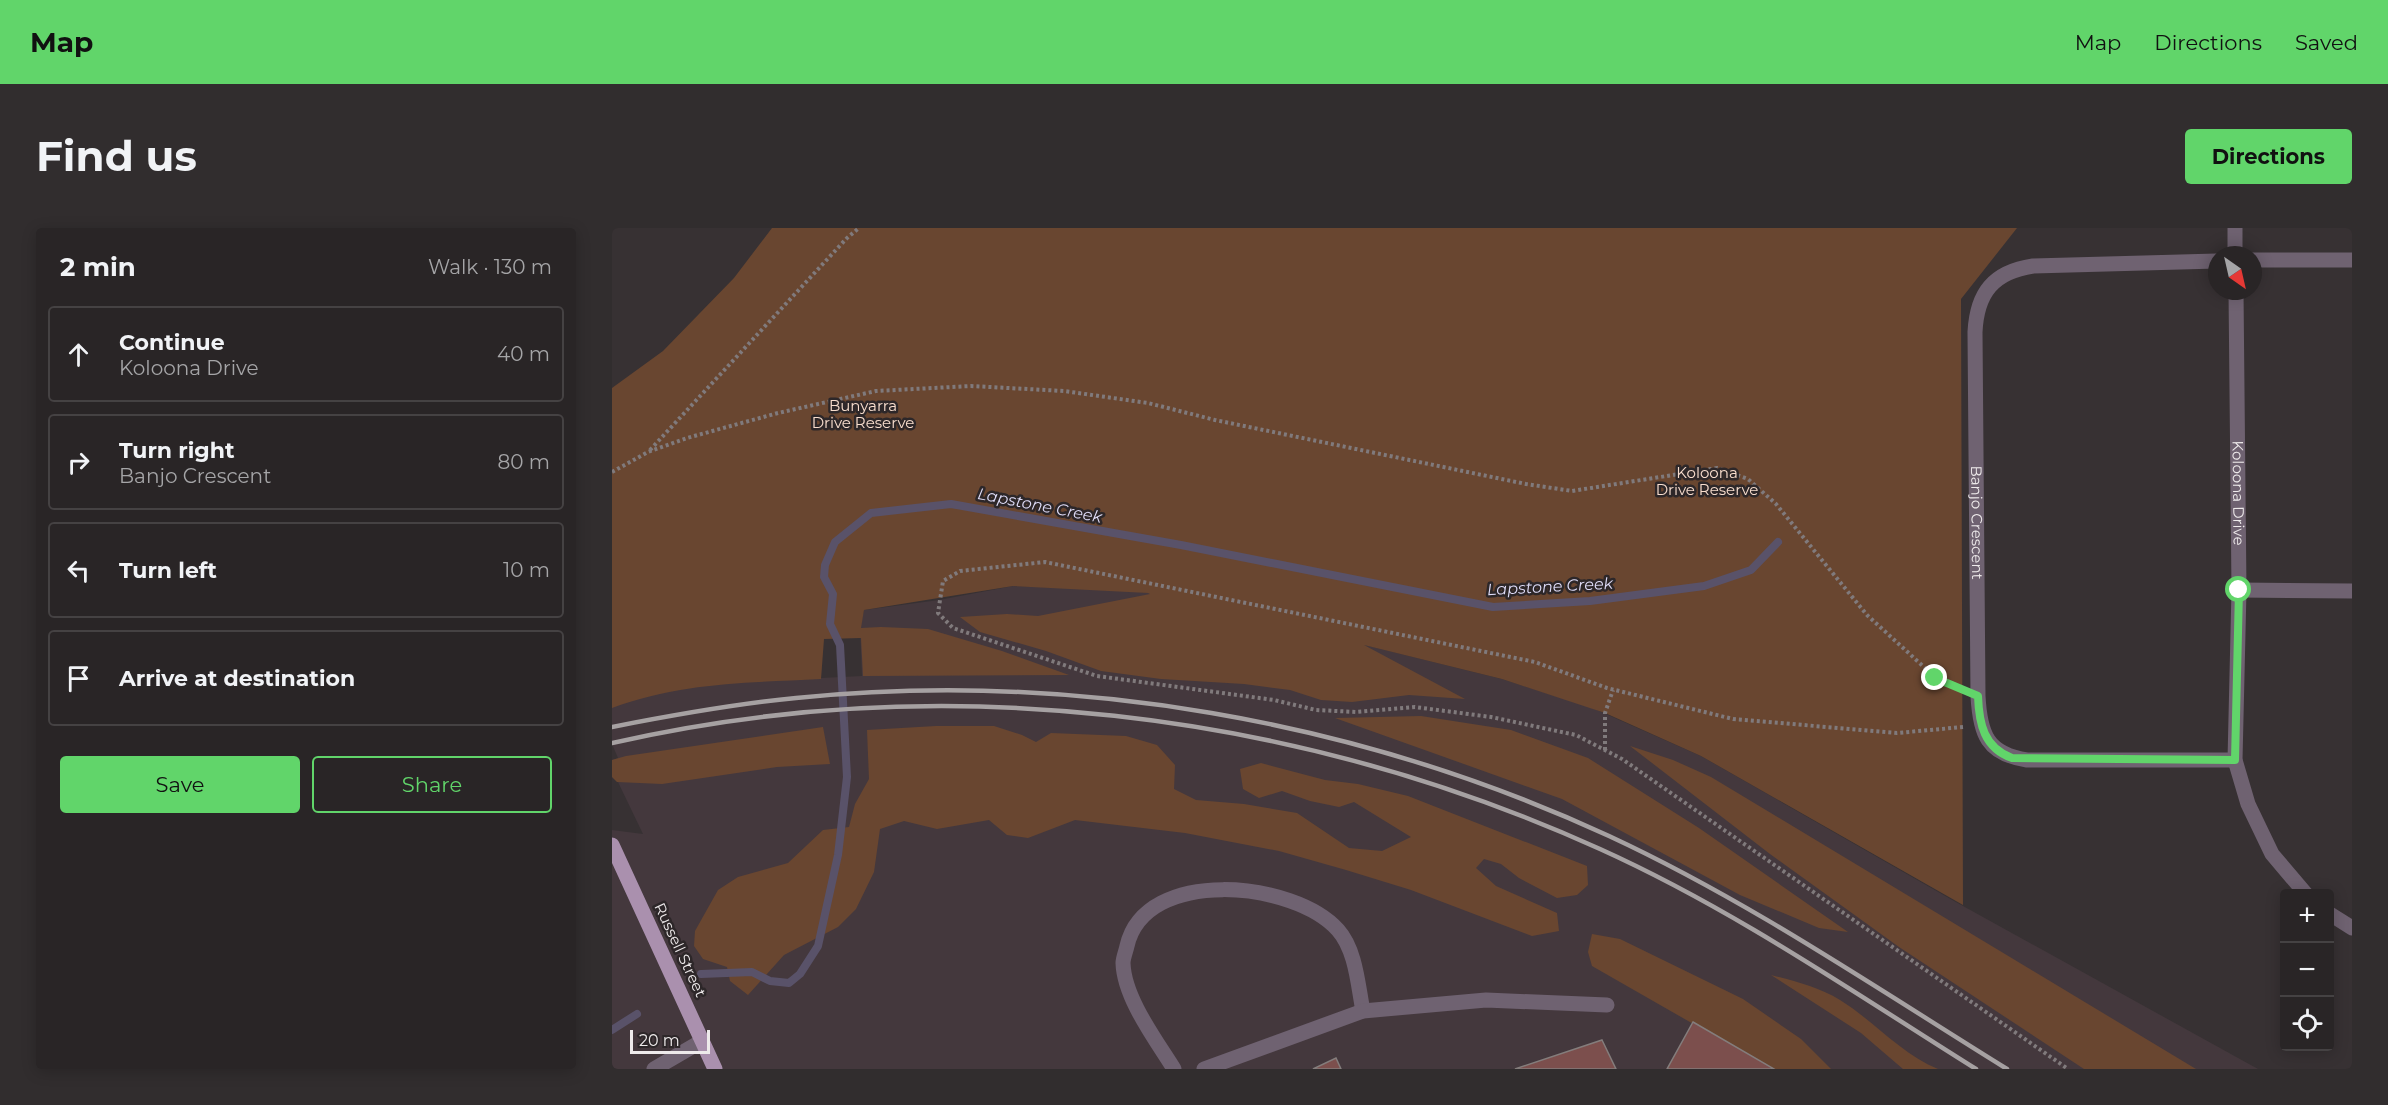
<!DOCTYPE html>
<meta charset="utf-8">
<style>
:root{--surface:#292526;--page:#312d2e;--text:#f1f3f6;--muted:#a5a5a7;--line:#454243;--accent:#61d56a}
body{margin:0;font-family:Montserrat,sans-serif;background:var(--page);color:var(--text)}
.controls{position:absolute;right:18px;bottom:18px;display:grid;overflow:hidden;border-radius:6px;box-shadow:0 3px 15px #0003}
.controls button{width:54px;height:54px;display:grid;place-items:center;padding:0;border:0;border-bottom:2px solid var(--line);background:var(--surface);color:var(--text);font:30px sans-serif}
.compass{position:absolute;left:1596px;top:18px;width:54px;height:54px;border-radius:50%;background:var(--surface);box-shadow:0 3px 15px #0003;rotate:146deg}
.scale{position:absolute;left:18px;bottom:15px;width:80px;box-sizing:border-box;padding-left:6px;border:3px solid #eeeaeb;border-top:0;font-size:16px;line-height:21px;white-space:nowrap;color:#eeeaeb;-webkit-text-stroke:4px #2d2729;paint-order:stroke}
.stop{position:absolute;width:18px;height:18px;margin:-14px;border:4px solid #61d56a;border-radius:50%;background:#fff}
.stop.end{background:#61d56a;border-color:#fff;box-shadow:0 2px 6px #0008}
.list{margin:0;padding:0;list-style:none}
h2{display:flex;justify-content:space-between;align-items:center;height:78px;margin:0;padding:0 24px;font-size:26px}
h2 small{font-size:20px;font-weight:400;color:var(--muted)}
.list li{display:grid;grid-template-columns:39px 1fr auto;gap:18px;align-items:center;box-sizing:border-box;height:96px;margin:0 12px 12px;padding:0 12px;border:2px solid var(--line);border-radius:6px}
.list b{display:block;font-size:22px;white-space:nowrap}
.list p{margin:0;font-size:20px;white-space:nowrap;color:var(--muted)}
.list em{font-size:20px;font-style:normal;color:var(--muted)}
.actions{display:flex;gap:12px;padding:18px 24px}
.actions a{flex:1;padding:14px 0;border:2px solid var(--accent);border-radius:6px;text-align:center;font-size:21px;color:var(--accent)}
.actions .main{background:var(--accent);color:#111}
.icon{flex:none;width:33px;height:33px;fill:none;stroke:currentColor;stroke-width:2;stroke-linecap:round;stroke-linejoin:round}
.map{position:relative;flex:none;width:1740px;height:841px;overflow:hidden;border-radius:6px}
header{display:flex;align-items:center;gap:36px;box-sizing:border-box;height:84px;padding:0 30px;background:var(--accent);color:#111}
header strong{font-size:28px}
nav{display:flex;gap:33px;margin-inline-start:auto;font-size:21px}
.intro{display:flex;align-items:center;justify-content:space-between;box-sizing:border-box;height:144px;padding:0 36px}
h1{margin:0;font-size:42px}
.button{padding:15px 27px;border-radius:6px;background:var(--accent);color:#111;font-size:21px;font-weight:700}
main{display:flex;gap:36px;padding:0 36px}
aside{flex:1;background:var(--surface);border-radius:6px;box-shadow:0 3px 15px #0003}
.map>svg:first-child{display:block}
.built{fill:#44383d}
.green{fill:#694630}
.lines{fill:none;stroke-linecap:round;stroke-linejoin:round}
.stream{stroke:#595269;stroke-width:8}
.building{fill:#7c4f4d;stroke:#847d7c;stroke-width:1.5}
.path{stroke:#807a7c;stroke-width:4;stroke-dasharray:3 3;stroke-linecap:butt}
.minor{stroke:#6f6271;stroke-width:15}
.major{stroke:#aa90ae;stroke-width:15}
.rail{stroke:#a6a1a2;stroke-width:4.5}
.route{stroke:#61d56a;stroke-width:8}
.labels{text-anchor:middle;stroke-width:5;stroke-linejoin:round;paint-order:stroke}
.park-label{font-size:15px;fill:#f9dece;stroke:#2d2729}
.street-label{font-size:15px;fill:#eeeaeb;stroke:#2d2729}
.water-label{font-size:16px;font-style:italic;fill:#dfdcf7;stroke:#2d2729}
</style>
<header>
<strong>Map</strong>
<nav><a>Map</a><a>Directions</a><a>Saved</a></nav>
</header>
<div class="intro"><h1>Find us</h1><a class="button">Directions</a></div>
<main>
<aside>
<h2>2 min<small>Walk · 130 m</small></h2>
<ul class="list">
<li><svg class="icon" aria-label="ahead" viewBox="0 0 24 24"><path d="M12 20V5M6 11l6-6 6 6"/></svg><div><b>Continue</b><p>Koloona Drive</p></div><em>40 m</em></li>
<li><svg class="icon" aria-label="right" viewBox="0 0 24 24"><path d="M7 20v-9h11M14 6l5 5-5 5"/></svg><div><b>Turn right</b><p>Banjo Crescent</p></div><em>80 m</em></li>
<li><svg class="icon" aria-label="left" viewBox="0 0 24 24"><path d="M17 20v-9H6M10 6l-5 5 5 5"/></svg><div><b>Turn left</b></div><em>10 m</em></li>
<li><svg class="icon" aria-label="arrive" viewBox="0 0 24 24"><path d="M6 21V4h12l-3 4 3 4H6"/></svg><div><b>Arrive at destination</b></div></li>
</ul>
<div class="actions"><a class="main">Save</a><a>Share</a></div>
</aside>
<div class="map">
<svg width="1740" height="841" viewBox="0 0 1740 841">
<rect width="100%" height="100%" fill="#373133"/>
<polygon class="built" points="401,358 503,362 574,368 749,416 890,451 978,479 1089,528 1342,673 1646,841 0,841 0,602 31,606 6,554 0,549 0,532 6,530 0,516 0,428 211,411 209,450 250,448 248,400 252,382 327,372"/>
<g class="green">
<path d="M 160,0 L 1405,0 L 1349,71 L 1351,677 L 1089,528 L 993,485 L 890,451 L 752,417 L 853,471 L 797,467 L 740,474 L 709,472 L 678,462 L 632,456 L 549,451 L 489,443 L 434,423 L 368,404 L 348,389 L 395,386 L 426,388 L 538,366 L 536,365 L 401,358 L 252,382 L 249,400 L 269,399 L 316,401 L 390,423 L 457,447 L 251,448 L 249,410 L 212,411 L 209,451 C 135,455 71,454 0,480 L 0,160 L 51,123 L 122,50 Z"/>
<polygon points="809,488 899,502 976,530 1087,600 1236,704 1207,700 1128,667 950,571 723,490"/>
<polygon points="324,498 382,498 410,507 424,514 439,505 514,508 545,517 563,537 562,561 584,572 632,576 685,585 737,620 770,623 799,609 742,574 727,579 698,573 670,563 647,570 631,561 628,541 649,535 713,552 746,556 796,568 975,638 976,657 965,667 945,670 907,650 889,636 872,631 864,640 884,658 945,685 947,703 920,708 799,662 734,642 667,623 573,605 463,592 416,610 395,607 377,592 325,601 292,593 268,601 262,644 244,681 226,699 172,727 136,767 118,753 115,739 91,731 82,718 83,703 106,662 126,649 176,635 211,602 237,599 243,576 257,551 255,502"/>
<polygon points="211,499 218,536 165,539 50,556 5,554 0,549 0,532 14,528"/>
<polygon points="1018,518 1061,532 1099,549 1584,841 1472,841 1287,719 1158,626"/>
<polygon points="980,706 1008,711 1131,771 1189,811 1219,841 1160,841 980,738 976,724"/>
<path d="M 1159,747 C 1182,753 1207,759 1228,772 C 1262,793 1289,826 1326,841 L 1291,841 L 1249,805 Z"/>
</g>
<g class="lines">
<g class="stream">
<polyline points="89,746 140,744 158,753 177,755 188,746 206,718 226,627 235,549 228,417 218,396 221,366 212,349 213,337 223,314 259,285 339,276 569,317 881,379 978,373 1092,358 1139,342 1166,314"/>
<polyline points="0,802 25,786"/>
</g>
</g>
<g class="building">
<polygon points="1081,794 1162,841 1055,841"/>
<polygon points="990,812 1004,841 903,841"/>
<polygon points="724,830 729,841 701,841"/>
</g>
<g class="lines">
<g class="path">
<polyline points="38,222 235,10 247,0"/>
<polyline points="0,244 36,224 75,210 166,185 264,163 359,158 452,163 536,175 603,192 914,256 960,263 1105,240 1136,251 1164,276 1255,387 1324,450 1346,460"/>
<polyline points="1351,499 1285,505 1121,491 995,460 923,434 433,334 348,343 331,353 326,385 341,400 485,448 662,472 704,482 744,484 803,479 879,489 964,507 1010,531 1456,841"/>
<polyline points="993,522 993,485 1001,462"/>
</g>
<g class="minor">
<polyline points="1623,0 1623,27"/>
<polyline points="1641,32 1740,32"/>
<path id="s1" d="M 1605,33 L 1421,38 C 1381,44 1365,65 1363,104 L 1366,468 C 1368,506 1375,526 1415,532 L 1623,532"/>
<path id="s2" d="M 1624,63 L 1627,362 L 1623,532 L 1636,576 L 1660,626 L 1694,666"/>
<polyline points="1627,362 1740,363"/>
<polyline points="1718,686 1740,700"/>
<polyline points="42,841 90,813"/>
<path d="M 562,841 C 544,812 512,770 511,735 C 511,730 514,723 515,718 C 533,638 683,653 726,702 C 744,722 746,758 751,783"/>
<polyline points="592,841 751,783 874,772 995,777"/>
</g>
<polyline class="major" points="0,617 103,841"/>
<g class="rail">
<path d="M 0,499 C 61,487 122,476 184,470 C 459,442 746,492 997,608 C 1137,673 1264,760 1395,841"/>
<path d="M 0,515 C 329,440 681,482 988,621 C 1121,681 1241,764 1364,841"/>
</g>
</g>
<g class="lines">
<path class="route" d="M 1323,450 L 1366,468 C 1367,496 1372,520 1400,530 L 1623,532 L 1627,362"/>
</g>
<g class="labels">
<g class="park-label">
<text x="251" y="183">Bunyarra<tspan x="251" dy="17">Drive Reserve</tspan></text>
<text x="1095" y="250">Koloona<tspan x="1095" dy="17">Drive Reserve</tspan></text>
</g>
<g class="street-label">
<text dy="5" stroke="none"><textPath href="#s2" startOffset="202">Koloona Drive</textPath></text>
<text dy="5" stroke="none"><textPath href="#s1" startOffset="472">Banjo Crescent</textPath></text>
<text transform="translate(68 722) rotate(65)" y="5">Russell Street</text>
</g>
<g class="water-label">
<text transform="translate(428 277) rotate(11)" y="6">Lapstone Creek</text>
<text transform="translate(938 358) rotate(-3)" y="6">Lapstone Creek</text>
</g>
</g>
</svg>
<div class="controls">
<button>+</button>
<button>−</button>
<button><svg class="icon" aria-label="locate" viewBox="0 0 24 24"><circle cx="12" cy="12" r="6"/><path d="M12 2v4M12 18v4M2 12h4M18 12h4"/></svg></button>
</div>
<svg class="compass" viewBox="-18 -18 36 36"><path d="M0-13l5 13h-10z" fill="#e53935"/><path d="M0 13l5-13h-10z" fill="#a5a5a7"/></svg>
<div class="scale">20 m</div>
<div class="stop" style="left:1627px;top:362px"></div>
<div class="stop end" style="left:1323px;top:450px"></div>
</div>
</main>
